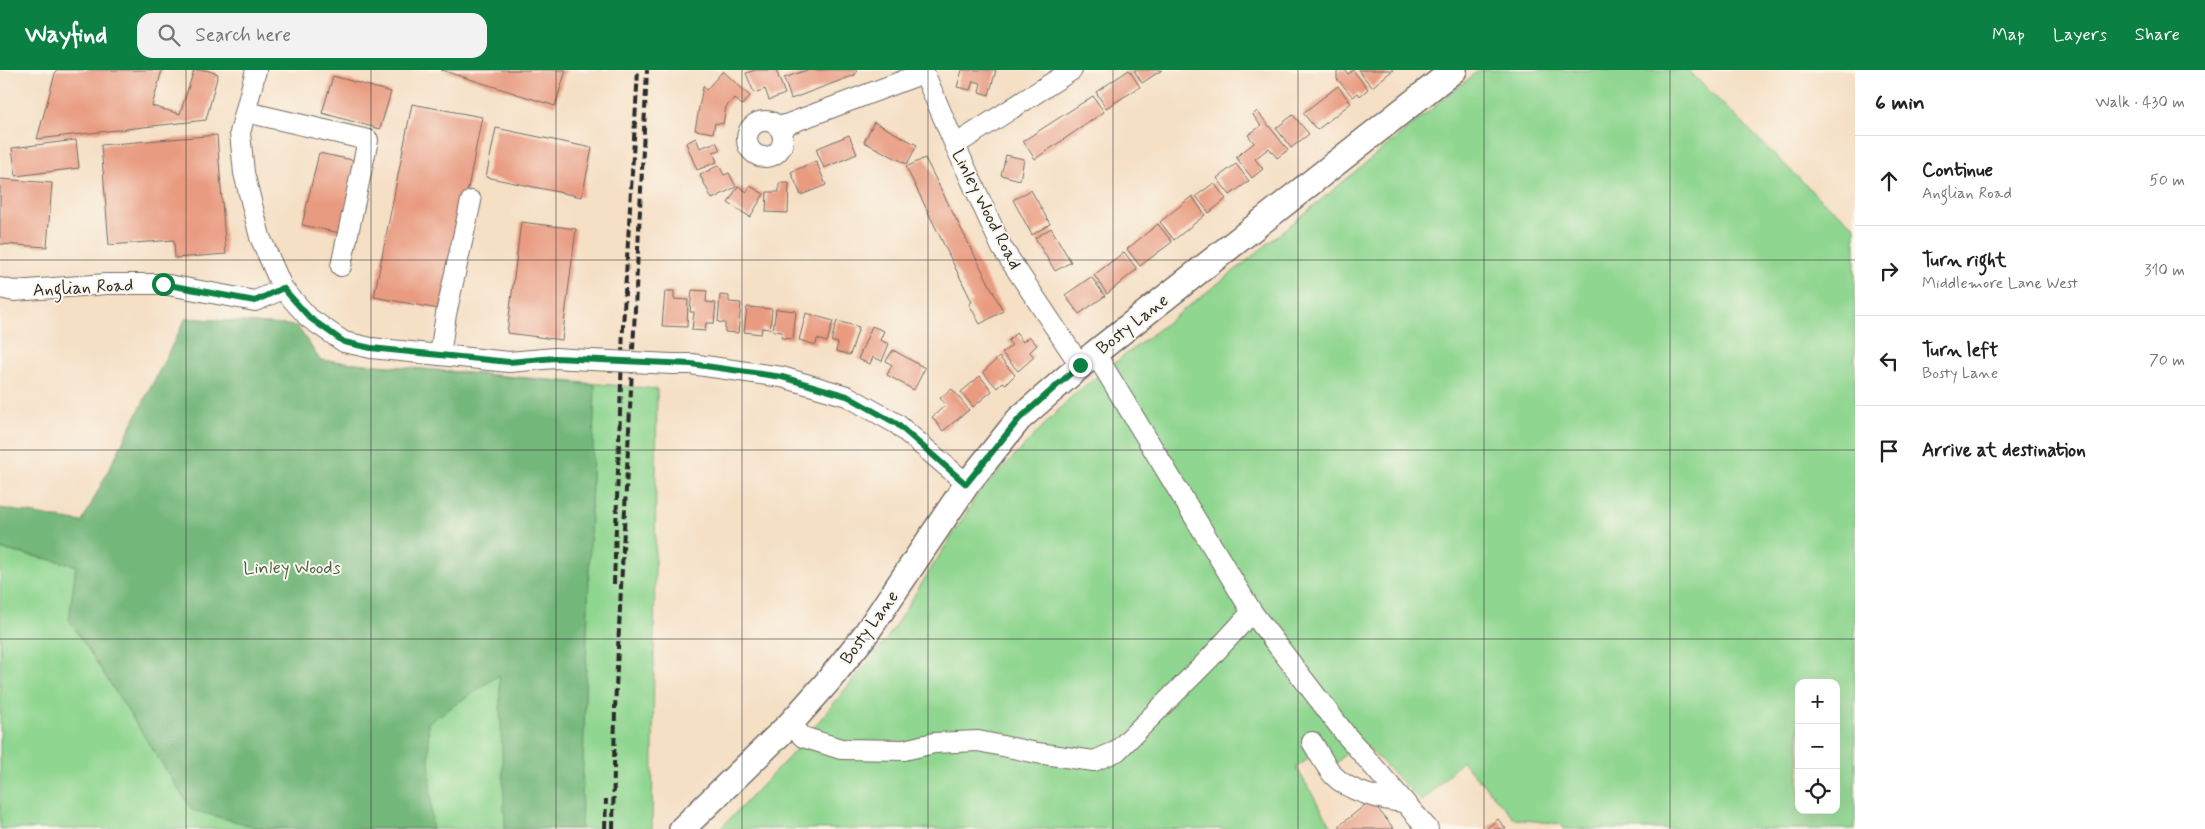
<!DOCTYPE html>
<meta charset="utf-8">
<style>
:root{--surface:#fff;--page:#f2f2f2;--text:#202124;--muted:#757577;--line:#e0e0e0;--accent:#0b8043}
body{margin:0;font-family:Mynerve,sans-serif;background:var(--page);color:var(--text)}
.controls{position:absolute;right:15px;bottom:15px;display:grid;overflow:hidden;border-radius:10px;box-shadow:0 5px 20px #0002}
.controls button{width:45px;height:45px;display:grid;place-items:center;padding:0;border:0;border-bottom:1px solid var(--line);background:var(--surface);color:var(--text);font:25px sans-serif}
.stop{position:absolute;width:15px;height:15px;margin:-11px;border:4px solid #0b8043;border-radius:50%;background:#fff}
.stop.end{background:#0b8043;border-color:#fff;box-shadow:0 1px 5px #0008}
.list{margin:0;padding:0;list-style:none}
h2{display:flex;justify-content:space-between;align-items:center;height:65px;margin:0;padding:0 20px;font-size:21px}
h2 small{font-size:16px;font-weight:400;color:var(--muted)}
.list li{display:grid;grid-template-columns:32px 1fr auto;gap:15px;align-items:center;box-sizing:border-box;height:90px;padding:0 20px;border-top:1px solid var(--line)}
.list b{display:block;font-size:19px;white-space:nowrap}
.list p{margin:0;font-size:16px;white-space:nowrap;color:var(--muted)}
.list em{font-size:16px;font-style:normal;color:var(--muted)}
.icon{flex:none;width:28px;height:28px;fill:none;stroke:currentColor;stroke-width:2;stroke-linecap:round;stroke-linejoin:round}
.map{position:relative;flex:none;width:1855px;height:759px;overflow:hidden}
header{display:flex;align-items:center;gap:30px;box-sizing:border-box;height:70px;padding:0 25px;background:var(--accent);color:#fff}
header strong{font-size:24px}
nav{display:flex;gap:28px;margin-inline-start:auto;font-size:18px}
.search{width:350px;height:45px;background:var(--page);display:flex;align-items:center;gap:12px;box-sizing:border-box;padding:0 18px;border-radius:15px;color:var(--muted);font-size:19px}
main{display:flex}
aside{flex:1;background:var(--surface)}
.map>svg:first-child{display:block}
.green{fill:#8fd690;stroke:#5d805e;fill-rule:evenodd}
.forest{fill:#73b77a;stroke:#4f7152}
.building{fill:#e99b81}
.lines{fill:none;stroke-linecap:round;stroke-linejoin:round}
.minor-casing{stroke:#726a61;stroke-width:22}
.major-casing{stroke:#726a61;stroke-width:28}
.minor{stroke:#fff;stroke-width:20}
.major{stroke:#fff;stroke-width:25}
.rail{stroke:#2b2b2b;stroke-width:4;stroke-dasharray:8 4;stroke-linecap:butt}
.minor-bridge-casing{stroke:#726a61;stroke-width:22;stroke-linecap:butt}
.minor-bridge{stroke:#fff;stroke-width:20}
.route{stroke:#0b8043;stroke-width:6}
.grid{fill:none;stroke:#2b2b2b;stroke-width:1;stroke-opacity:0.55}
.labels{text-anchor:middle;stroke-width:4;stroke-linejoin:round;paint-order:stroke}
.street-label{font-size:18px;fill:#2b2b2b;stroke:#fbf7ec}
.park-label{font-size:18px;fill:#495e49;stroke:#fbf7ec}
</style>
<header>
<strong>Wayfind</strong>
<div class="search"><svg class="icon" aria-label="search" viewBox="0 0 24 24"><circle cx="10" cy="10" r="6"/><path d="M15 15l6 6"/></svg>Search here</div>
<nav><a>Map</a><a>Layers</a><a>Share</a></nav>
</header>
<main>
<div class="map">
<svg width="1855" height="759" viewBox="0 0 1855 759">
<rect width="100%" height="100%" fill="#fbf7ec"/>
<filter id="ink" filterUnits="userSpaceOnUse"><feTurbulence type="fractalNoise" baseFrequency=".02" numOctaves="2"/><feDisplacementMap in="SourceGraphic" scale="10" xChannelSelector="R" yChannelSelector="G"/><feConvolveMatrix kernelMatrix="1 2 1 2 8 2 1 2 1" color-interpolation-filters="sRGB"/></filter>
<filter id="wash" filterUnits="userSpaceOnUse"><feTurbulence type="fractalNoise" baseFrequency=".0096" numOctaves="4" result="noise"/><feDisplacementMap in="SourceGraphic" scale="20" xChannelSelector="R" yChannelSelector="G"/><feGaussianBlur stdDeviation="1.12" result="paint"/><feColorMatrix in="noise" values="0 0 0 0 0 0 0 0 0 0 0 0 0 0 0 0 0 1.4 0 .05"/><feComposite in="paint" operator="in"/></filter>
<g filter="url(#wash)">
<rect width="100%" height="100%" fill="#f5dfc5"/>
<g class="green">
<path d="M 1479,0 L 1688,0 L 1822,131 L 1855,156 L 1855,759 L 1564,759 L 1562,754 L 1515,749 L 1462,691 L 1422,732 L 1359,669 L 1337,693 L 1315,685 L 1296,697 L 1333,759 L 720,759 L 791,685 L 886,570 L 979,423 L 1073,325 L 1238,198 ZM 1799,613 L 1836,613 L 1836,740 L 1799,740 Z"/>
<polygon points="186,248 297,256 320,290 657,319 652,759 0,759 0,479 76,495"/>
</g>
<polygon class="forest" points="186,248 297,256 320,290 595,315 581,759 505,759 499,605 428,653 432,759 264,759 192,740 69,550 76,495 0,479 0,438 82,452"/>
<g id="blocks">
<g class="building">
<polygon points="56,0 162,0 152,36 180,44 194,0 206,0 218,4 206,50 37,69"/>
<polygon points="441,0 566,0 555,36"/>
<polygon points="755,0 776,0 785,24 769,30 765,19 754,23 746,3"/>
<polygon points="807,0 857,0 855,5 791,29 784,8"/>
<polygon points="962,0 996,0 989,25 979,22 981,13 973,11 970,20 957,17"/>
<polygon points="1129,0 1140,17 1106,38 1096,22"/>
<polygon points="1134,0 1162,0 1142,13"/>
<polygon points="1340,0 1345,0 1348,4 1353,0 1368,19 1360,26 1358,23 1353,27 1337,9 1337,2"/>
<polygon points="1358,0 1393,0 1372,17"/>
<polygon points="723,1 750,26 742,35 734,28 726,37 723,54 715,53 713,63 695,60 703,16 706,20"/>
<polygon points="333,6 391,22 380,59 322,43"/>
<polygon points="1338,16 1351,33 1317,60 1303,43"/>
<polygon points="1093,26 1104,42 1035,89 1023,71"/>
<polygon points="412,34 482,47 444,240 374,227"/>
<polygon points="1257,41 1288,80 1277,88 1269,78 1255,89 1263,99 1252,108 1236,87 1254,73 1248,65 1261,56 1253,45"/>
<polygon points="1293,45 1309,64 1291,78 1276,58"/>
<polygon points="874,52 917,75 907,94 864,72"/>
<polygon points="496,58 592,78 582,127 486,107"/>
<polygon points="217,65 226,184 175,188 174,170 109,175 101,75"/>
<polygon points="849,65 857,84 824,98 816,79"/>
<polygon points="696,68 700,78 716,72 720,80 713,82 717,92 697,100 686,73"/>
<polygon points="76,70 79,98 16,106 12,78"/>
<polygon points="319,83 357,91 340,163 302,155"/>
<polygon points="1006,85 1024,89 1020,110 1001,105"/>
<polygon points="925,88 1003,241 980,254 969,234 972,232 906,97"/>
<polygon points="816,91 826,115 801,125 791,102"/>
<polygon points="1236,94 1249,111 1230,125 1217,108"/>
<polygon points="719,95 724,105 729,103 736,117 712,129 700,105"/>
<polygon points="0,109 52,113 47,177 0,174"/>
<polygon points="779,113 789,113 788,143 766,142 767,122 779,122"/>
<polygon points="1214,113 1226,129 1209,143 1196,126"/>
<polygon points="738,116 747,122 750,116 764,124 750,147 728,133"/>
<polygon points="1031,120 1050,154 1032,165 1013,130"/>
<polygon points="1192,126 1205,145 1174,170 1160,152"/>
<polygon points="521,152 576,159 562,270 507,263"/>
<polygon points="1158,154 1172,172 1140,196 1127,179"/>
<polygon points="1051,158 1071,192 1055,201 1035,168"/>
<polygon points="1124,182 1137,199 1107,224 1094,205"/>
<polygon points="1091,207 1105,226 1079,244 1065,225"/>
<polygon points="692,220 707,221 706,232 716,233 714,253 706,253 705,261 692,260 694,242 690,242"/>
<polygon points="665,221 674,221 674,229 688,230 687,257 662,256"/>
<polygon points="720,225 729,226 729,232 741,233 738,263 725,262 725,253 718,252"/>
<polygon points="747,237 772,239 770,259 762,258 761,264 744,262"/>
<polygon points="776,239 796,241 793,269 781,268 782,262 773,261"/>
<polygon points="806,243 833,251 827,272 817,269 816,275 799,270"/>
<polygon points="837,251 859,257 850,285 836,281 838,273 831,271"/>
<polygon points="872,256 884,261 880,270 889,274 882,291 873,287 870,294 858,289"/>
<polygon points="1016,263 1023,272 1029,266 1037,275 1030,282 1034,287 1018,301 1002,283 1012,275 1008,271"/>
<polygon points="893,280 925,298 914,320 887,305 892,295 886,291"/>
<polygon points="999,287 1015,305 1006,314 1003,312 997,318 983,302"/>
<polygon points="980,306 992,321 973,337 961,322"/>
<polygon points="952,319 969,340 943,361 932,347 946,335 940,328"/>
<polygon points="1371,730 1394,759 1341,759 1339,756"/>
<polygon points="1498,749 1506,759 1486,759"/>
</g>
</g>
</g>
<g filter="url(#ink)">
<use href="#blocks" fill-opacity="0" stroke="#726a61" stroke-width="1"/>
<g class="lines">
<g class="minor-casing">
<g id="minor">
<polyline points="256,0 240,63 244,103 260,167 283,219 309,248 344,272 371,278 509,292 555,288 571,289"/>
<polyline points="923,0 955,75 1002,178 1080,295"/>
<polyline points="246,42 368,70 341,196"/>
<circle cx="765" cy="69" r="18"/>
<polyline points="780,57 924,3"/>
<polyline points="955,75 1072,0"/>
<polyline points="0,218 14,221 107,214 163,214 255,231 283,219"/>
<polyline points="1095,283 1252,542 1346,665 1428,759"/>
<polyline points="440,285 446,244 471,131"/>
<polyline points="672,294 691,294 782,307 847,326 897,354 967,414"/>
<polyline points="790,654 803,667 841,679 904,680 934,673 978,671 1037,683 1094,691 1117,681 1209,589 1252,542"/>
<path d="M 1312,672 C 1319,683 1325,696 1334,706 C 1350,722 1382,730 1404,732"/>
</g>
</g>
<g class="major-casing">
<polyline id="major" points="682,759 790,654 829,610 865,565 967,414 1019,349 1095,283 1454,0"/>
</g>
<use href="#minor" class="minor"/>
<use href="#major" class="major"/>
<g class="rail">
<polyline points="614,514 623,257 638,0"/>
<polyline points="605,759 606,729"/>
<polyline points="613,759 615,638 647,0"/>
</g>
<g class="minor-bridge-casing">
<polyline id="minor-bridge" points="571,289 672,294"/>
</g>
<use href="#minor-bridge" class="minor-bridge"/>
</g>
</g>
<g class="lines" filter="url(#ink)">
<polyline class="route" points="163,214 255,231 283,218 310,248 344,272 371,278 509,292 555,288 691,294 782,307 847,326 897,354 966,414 1019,349 1080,295"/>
</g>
<path class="grid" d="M 186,0 L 186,759M 371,0 L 371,759M 556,0 L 556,759M 742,0 L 742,759M 928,0 L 928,759M 1113,0 L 1113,759M 1298,0 L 1298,759M 1484,0 L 1484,759M 1670,0 L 1670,759M 0,190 L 1855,190M 0,380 L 1855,380M 0,569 L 1855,569"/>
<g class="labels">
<g class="street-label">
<text transform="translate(987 139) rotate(63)" y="6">Linley Wood Road</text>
<text transform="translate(83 217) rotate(-3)" y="6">Anglian Road</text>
<text transform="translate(1132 254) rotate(-38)" y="6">Bosty Lane</text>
<text transform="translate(869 557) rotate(-54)" y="6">Bosty Lane</text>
</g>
<g class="park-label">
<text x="292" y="503">Linley Woods</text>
</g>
</g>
</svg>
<div class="controls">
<button>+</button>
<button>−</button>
<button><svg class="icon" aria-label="locate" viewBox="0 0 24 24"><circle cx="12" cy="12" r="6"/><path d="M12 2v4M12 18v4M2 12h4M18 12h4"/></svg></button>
</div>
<div class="stop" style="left:163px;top:214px"></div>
<div class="stop end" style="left:1080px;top:295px"></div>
</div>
<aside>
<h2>6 min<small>Walk · 430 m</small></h2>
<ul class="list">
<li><svg class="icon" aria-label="ahead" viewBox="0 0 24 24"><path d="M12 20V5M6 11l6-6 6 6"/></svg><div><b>Continue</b><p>Anglian Road</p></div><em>50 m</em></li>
<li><svg class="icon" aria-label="right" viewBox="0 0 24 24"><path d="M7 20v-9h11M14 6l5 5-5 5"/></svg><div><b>Turn right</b><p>Middlemore Lane West</p></div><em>310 m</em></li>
<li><svg class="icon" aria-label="left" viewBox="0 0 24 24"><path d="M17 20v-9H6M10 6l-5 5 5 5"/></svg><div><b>Turn left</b><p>Bosty Lane</p></div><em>70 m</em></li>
<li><svg class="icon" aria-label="arrive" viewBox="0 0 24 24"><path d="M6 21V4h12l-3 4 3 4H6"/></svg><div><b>Arrive at destination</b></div></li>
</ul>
</aside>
</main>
